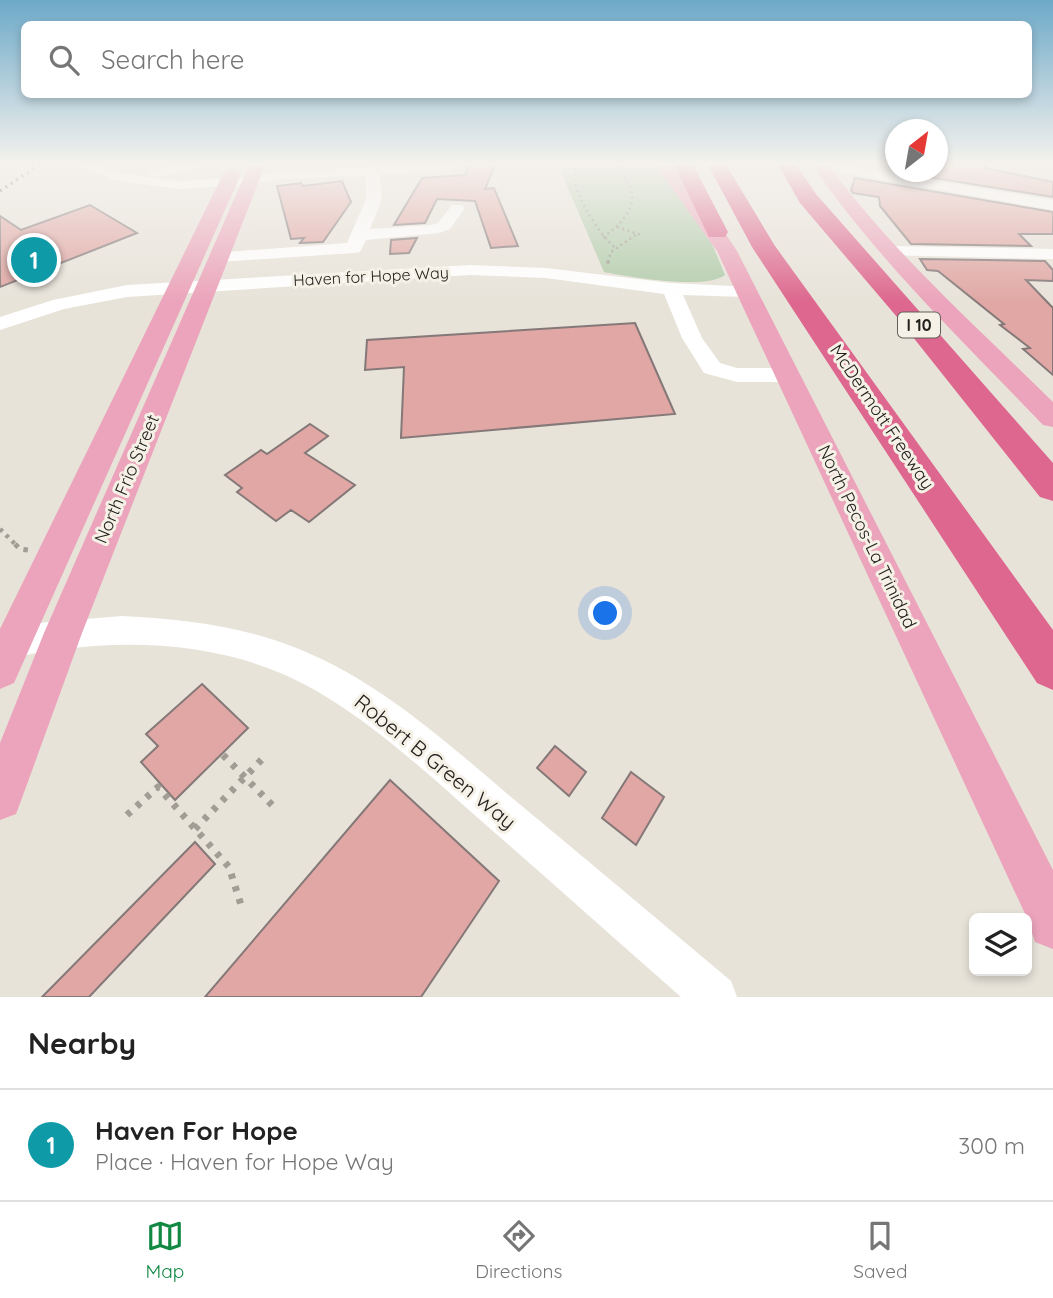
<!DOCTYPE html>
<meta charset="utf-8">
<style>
:root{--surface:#fff;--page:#f2f2f2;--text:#222;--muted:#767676;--line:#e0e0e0;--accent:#128943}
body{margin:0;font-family:Quicksand,sans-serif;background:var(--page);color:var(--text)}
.controls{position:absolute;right:21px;bottom:21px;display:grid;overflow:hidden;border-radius:10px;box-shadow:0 4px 10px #0003}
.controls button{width:63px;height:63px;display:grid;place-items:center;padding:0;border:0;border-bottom:2px solid var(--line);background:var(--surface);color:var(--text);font:35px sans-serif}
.compass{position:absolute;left:885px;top:119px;width:63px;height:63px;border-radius:50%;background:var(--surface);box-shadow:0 4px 10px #0003;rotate:31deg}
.you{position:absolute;left:606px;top:614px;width:24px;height:24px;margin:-18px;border:5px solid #fff;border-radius:50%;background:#1a73e8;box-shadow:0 0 0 10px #1a73e833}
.badge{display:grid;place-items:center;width:46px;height:46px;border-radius:50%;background:var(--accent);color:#fff;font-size:23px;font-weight:700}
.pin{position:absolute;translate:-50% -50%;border:4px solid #fff;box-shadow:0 2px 7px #0006}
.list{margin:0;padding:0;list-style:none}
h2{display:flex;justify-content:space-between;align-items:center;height:91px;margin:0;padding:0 28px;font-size:30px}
h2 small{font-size:23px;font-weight:400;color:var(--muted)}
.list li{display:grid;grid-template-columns:46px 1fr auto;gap:21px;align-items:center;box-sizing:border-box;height:112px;padding:0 28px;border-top:2px solid var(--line)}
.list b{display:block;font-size:26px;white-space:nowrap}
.list p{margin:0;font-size:23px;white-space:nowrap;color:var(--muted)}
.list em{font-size:23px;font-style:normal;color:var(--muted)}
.icon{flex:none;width:38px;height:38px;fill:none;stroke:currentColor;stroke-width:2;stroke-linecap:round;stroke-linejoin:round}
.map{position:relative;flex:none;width:1053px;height:997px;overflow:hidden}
.search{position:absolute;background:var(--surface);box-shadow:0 4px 10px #0003;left:21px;right:21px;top:21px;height:77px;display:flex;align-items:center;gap:18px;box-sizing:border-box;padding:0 24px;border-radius:10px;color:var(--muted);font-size:26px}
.sheet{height:203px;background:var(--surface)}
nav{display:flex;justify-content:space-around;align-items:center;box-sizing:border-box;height:98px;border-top:2px solid var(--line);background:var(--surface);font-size:19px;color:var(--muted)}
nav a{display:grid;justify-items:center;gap:4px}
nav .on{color:var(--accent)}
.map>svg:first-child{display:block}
.green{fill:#b2ccab}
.building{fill:#e0a7a4;stroke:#847878;stroke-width:2}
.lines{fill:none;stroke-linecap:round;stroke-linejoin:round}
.path-far4{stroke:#a19d95;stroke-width:2.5;stroke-dasharray:2 3.5;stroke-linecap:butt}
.path-far3{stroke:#a19d95;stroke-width:3.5;stroke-dasharray:2.5 3.5;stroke-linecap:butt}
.path-far2{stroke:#a19d95;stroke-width:4.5;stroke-dasharray:3.5 5;stroke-linecap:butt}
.path-far1{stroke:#a19d95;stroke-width:5;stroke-dasharray:4.5 6;stroke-linecap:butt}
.path{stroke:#a19d95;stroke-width:7;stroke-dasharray:5 8;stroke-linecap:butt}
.minor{fill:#fff;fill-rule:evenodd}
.major{fill:#eba4bb;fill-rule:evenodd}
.highway{fill:#dd678e;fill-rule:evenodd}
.rail{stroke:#585651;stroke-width:3.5;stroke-dasharray:2 4.5;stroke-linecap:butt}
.labels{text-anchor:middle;stroke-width:6;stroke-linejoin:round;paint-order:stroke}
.far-street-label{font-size:16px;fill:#23211e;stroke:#f5f1e6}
.shield{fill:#f5f1e6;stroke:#625f5a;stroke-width:2}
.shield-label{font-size:16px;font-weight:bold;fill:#23211e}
.street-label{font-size:18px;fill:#23211e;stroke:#f5f1e6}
.near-street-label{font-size:21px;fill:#23211e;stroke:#f5f1e6}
</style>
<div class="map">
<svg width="1053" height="997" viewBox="0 0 1053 997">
<rect width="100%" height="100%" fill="#e8e3d9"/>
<path class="green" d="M 560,163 L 657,163 L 713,246 L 725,275 C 706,290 629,277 604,272 L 562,174 Z"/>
<g class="building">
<polygon points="471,163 496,163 485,189 494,188 518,246 491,248 475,201 437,199 425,223 394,225 422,178 465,175"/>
<polygon points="937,163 985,163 985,168 1053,182 1053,197 897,172 937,172"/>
<polygon points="855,178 1053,212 1053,234 1019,234 1031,246 911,244 880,206 879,197 853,193 851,190"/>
<polygon points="342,181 351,202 323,242 300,243 304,238 291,239 277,186 301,183 303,186"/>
<polygon points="90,205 137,233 0,287 0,216 21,230"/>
<polygon points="417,238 409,253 390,254 391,240"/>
<polygon points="920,259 1045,261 1053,270 1053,281 1026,280 1053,308 1053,375 1023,349 1030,348 1000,325 1004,324 938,271 927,270"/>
<polygon points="635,323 675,414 401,438 404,367 365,370 367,340"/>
<polygon points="310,424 328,436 305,453 355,485 309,522 291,510 276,521 237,492 242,488 225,475 261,450 267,454"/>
<polygon points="202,684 248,728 175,800 141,762 158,746 146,734"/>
<polygon points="555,746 586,772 569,796 537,768"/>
<polygon points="631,772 664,797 636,845 602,818"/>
<polygon points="390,780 499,881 421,997 205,997"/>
<polygon points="195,842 215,864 89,997 42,997"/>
</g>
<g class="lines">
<g class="path-far4">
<path d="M 573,163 C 576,172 575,177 576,185 C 578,200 603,240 616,248"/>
<polyline points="617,227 641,235"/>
<path d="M 603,237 C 616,229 634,212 632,195 C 631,184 621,173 616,163"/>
<polyline points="608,262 611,252 637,234"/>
</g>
<polyline class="path-far3" points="608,261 608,267"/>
<polyline class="path-far2" points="0,529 17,546"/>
<polyline class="path-far1" points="15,544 20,549 28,550"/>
<g class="path">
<polyline points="223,755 274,807"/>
<polyline points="127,815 158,787 229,867 242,908"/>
<polyline points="195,829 267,754"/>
</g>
<g class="minor">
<polygon points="72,163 91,163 122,173 177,181 250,177 276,171 366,167 367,163 381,163 381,166 454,163 458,166 451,170 380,175 382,199 370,229 431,225 438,223 452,205 462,205 465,208 450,229 439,233 366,240 360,252 354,253 219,262 213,261 210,257 213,253 347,243 366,199 366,176 276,179 250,185 177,189 115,180"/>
<polygon points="183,163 206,163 204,166 156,177 149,173 151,170"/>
<polygon points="815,163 830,163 1053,200 1053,210 820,169 815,168"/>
<polygon points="888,246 1053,249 1053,259 882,255 879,251"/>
<polygon points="470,265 546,268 671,283 753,287 755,291 746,297 683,295 702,338 720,363 737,368 789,368 797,370 800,375 797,380 789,382 737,382 704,373 682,338 664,294 546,278 470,275 127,297 64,309 0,330 0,317 53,300 127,285"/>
<path d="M 122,616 C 183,619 242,626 299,649 C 380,682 445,741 511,797 C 585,858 658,920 731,981 L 737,997 L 681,997 C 613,937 546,877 478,818 C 426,772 375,725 315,690 C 221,636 103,636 0,661 L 0,631 L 38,623 Z"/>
</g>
<g class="major">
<polygon points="250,163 266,163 82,633 22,798 16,814 0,820 0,743 44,633"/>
<polygon points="654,163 670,163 719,224 737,251 1053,870 1053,949 1035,942 1027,918 717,251"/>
<path d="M 811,163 L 827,163 C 892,252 975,325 1053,402 L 1053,427 L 1043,425 C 962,340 877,260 811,163 Z"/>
<polygon points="232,169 241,174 14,683 0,689 0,629 223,174"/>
</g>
<g class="highway">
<polygon points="673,163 692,163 728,232 725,237 709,237"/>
<polygon points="707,163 725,163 775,246 1053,630 1053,690 1037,683 752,247"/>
<polygon points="777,163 795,163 816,194 1053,463 1053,501 1040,497 897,317 800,203"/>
</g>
<polyline class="rail" points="0,191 42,163"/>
</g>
<linearGradient id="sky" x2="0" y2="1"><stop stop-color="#6da9c8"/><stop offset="0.54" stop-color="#f5f2ee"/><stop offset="1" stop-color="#f5f2ee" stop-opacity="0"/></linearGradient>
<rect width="1053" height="302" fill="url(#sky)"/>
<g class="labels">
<g class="far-street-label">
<text transform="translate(371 276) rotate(-3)" y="6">Haven for Hope Way</text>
</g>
<rect class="shield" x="898" y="312.5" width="42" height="25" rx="5"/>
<g class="shield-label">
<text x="919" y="331">I 10</text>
</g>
<g class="street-label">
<text transform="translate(882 417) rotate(56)" y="6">McDermott Freeway</text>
<text transform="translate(127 479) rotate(-67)" y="6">North Frio Street</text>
<text transform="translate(867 537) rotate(64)" y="6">North Pecos-La Trinidad</text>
</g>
<g class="near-street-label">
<text transform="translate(435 762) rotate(39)" y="7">Robert B Green Way</text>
</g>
</g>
</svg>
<div class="controls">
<button><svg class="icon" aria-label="layers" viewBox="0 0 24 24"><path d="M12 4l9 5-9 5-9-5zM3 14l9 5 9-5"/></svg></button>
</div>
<svg class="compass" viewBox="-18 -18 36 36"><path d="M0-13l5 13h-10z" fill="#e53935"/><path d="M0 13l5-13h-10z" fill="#767676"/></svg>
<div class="you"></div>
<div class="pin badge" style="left:34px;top:260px;background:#0f9aa8">1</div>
<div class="search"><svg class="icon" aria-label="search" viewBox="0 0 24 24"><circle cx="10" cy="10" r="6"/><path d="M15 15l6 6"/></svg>Search here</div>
</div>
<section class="sheet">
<h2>Nearby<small></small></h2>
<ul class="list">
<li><span class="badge" style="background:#0f9aa8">1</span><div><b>Haven For Hope</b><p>Place · Haven for Hope Way</p></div><em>300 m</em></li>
</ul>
</section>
<nav>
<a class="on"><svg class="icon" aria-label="map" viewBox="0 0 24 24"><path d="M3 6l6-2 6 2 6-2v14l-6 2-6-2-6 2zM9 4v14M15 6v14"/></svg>Map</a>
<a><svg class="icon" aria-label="directions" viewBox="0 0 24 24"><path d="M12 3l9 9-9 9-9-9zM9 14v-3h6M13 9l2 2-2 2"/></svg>Directions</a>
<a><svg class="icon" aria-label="saved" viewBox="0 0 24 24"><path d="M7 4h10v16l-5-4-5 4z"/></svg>Saved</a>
</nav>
